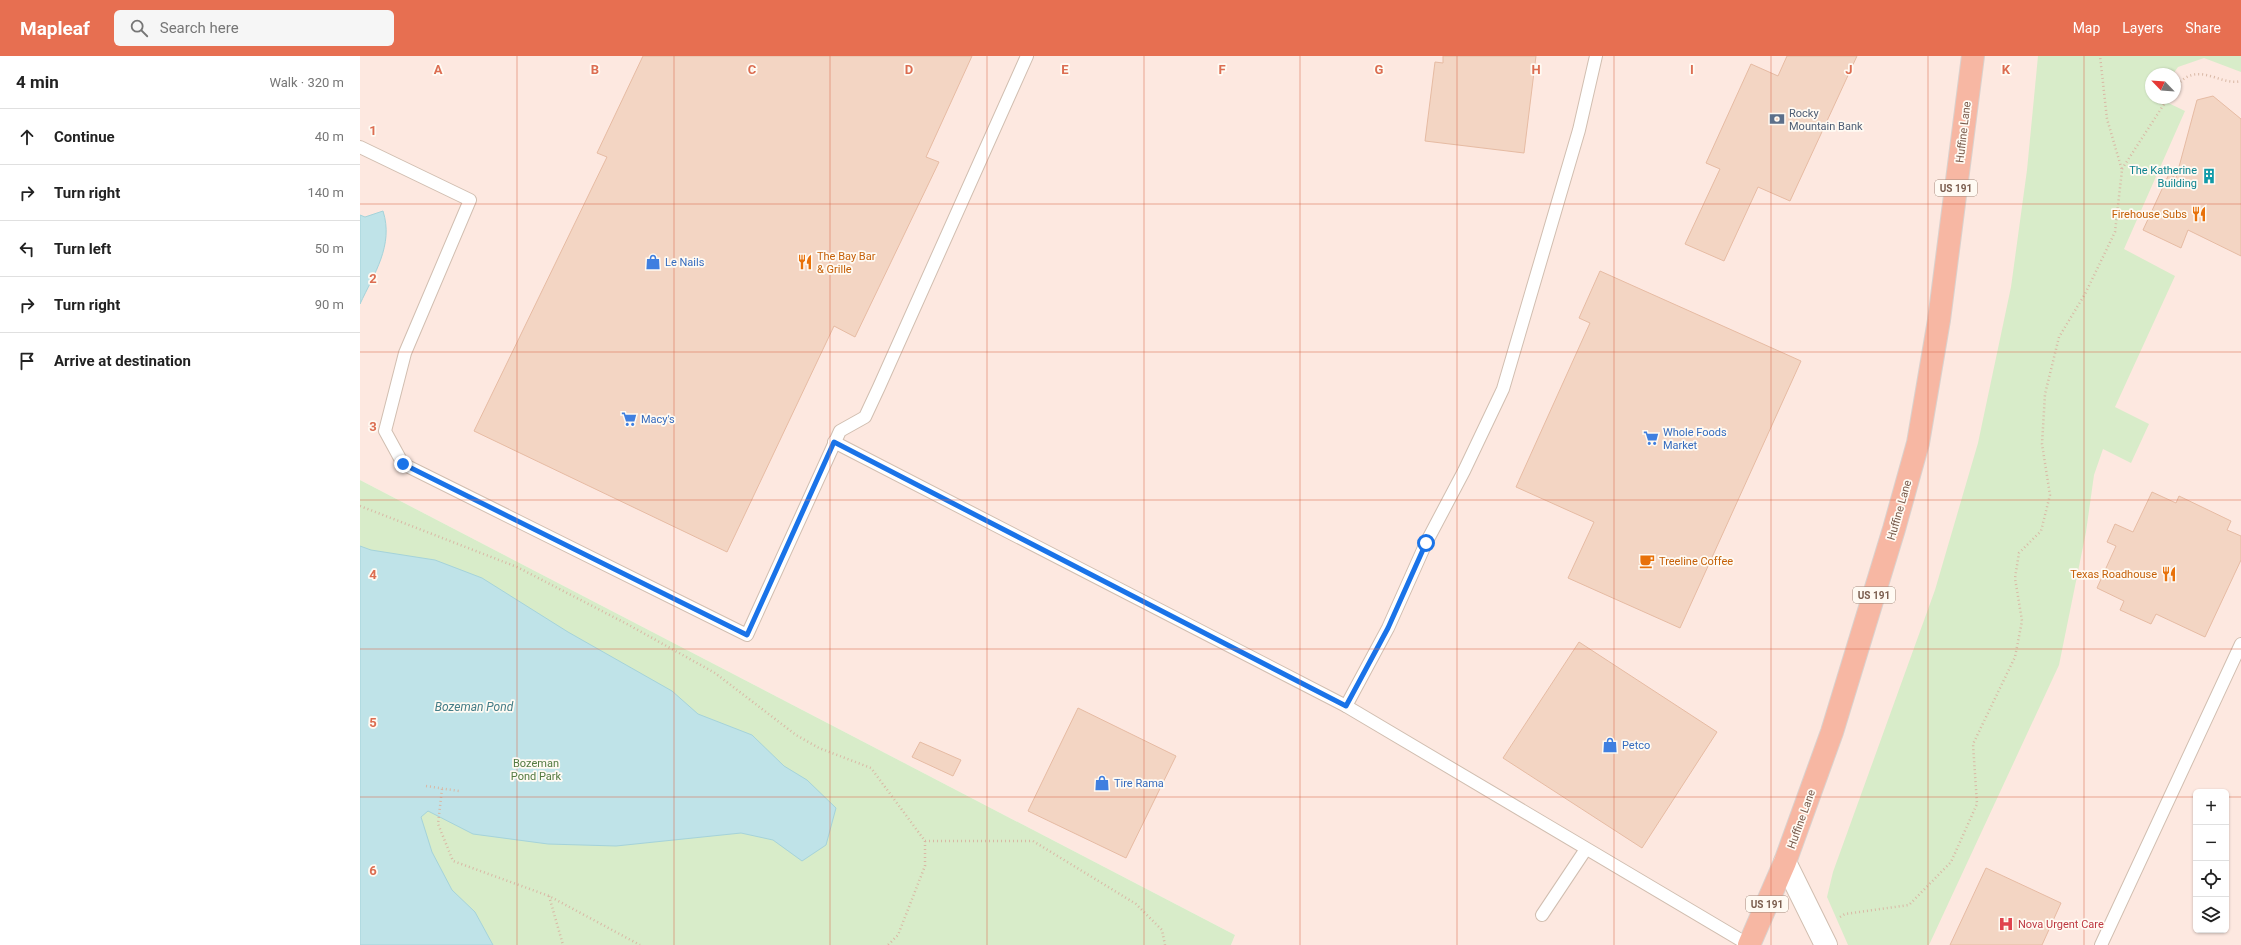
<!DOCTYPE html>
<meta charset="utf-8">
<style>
:root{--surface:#fff;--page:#f6f6f6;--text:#222;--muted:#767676;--line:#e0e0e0;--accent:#e76f51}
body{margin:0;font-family:Roboto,sans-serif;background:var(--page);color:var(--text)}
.controls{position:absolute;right:12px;bottom:12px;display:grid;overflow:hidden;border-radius:6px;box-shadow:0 1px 3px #0004}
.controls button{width:36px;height:36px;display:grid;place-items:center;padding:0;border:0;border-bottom:1px solid var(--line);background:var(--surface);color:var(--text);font:20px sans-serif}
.compass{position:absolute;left:1785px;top:12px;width:36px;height:36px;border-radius:50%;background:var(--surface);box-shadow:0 1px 3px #0004;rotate:295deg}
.stop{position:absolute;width:12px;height:12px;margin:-9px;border:3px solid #1a73e8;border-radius:50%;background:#fff}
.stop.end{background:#1a73e8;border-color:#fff;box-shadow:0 1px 4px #0008}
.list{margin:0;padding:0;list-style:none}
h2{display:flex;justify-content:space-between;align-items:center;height:52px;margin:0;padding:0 16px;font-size:17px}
h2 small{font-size:13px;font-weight:400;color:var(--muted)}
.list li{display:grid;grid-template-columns:26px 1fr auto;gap:12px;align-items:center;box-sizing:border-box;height:56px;padding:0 16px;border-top:1px solid var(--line)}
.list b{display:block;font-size:15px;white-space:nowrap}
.list em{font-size:13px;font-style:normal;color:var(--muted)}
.icon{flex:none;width:22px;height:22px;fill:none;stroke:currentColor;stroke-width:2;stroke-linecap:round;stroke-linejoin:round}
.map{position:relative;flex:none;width:1881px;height:889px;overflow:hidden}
header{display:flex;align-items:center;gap:24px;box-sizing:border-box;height:56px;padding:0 20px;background:var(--accent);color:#fff}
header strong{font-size:19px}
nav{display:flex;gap:22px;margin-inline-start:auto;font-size:14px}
.search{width:280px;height:36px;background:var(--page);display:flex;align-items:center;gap:10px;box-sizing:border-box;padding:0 14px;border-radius:6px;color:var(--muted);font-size:15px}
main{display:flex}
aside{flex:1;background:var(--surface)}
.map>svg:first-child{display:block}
.commercial{fill:#fde8e0;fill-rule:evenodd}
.green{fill:#d8ecc9}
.water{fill:#bfe3e8;stroke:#a5d3da}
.building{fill:#f3d5c3;stroke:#e6bba3}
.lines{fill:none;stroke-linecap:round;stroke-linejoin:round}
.lane-casing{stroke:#d1beb0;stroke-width:14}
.street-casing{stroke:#d1beb0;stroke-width:24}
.highway-casing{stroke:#dad1cd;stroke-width:24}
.path{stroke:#d9b8a5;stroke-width:2.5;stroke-dasharray:1 3;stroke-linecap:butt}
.lane{stroke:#fff;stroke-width:12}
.street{stroke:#fff;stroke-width:22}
.highway{stroke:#f7b7a3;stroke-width:22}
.route{stroke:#1a73e8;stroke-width:5}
.grid{fill:none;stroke:#dc6d51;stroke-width:1;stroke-opacity:0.55}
.labels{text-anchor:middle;stroke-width:3.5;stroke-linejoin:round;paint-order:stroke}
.shield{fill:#fffaf3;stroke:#a28b7f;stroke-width:1}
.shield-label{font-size:10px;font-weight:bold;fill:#7a5c4d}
.service-label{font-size:11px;fill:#4e5e75;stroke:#fffaf3;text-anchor:start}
.street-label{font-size:11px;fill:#7a5c4d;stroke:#fffaf3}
.culture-label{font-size:11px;fill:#0d838f;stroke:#fffaf3;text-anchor:end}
.food-label{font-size:11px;fill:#c56008;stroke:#fffaf3;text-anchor:end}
.shop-label{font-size:11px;fill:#366cbe;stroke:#fffaf3;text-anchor:start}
.park-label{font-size:11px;fill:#537a41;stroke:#fffaf3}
.health-label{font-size:11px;fill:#be3a42;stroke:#fffaf3;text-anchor:start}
.water-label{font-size:12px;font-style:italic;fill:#437c86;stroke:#fffaf3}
.grid-label{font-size:13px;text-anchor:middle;font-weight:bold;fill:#dc6d51;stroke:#fffaf3;stroke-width:3.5;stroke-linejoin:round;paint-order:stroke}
</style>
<header>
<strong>Mapleaf</strong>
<div class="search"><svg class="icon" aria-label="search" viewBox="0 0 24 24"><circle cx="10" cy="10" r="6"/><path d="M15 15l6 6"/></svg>Search here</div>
<nav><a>Map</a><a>Layers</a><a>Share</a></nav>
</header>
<main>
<aside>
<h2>4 min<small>Walk · 320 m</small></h2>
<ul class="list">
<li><svg class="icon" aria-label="ahead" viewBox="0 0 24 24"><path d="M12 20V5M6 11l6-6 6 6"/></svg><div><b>Continue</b></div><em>40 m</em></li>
<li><svg class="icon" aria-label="right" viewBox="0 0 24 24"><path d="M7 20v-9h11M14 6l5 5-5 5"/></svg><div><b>Turn right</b></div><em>140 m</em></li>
<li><svg class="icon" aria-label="left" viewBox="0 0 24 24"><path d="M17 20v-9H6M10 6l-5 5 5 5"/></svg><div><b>Turn left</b></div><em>50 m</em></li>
<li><svg class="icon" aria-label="right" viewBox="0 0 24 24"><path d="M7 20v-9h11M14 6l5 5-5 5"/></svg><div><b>Turn right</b></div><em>90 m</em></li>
<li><svg class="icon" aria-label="arrive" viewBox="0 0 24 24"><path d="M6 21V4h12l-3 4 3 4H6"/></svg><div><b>Arrive at destination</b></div></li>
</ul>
</aside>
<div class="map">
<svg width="1881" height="889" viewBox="0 0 1881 889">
<rect width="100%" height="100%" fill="#fdf6ec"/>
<path class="commercial" d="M 0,0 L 1881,0 L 1881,889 L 871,889 L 875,879 L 0,424 ZM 1791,18 L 1815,18 L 1815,42 L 1791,42 ZM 1836,736 L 1866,736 L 1866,874 L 1836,874 Z"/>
<g class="green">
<polygon points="1678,0 1881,0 1881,16 1844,2 1818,11 1813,18 1791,18 1791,42 1798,42 1825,55 1764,193 1815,220 1755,351 1789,368 1771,407 1743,393 1734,419 1726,476 1699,609 1569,889 1488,889 1467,841 1473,816 1575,534 1618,387 1651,231 1667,114"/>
<polygon points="0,424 875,879 871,889 0,889"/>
</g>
<g class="water">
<path d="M 23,155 C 34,189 14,218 0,248 L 0,159 L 5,161 Z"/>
<polygon points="0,490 11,494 75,504 122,522 208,576 312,635 338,658 392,679 424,710 447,724 476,752 466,789 442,805 413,784 381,777 256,790 188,788 113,778 68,755 61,761 72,796 92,834 115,856 133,889 0,889"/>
</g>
<g class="building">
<polygon points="283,0 612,0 566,101 579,106 495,281 474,270 367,496 114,375 247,101 237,97"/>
<polygon points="1083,0 1176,0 1164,97 1065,85 1075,6 1083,7"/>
<polygon points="1427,0 1497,0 1430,145 1398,131 1364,205 1325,188 1360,113 1346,107 1391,8 1418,20"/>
<polygon points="1853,40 1881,63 1881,200 1828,174 1821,192 1783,174 1809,118 1816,122 1837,44"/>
<polygon points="1240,215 1441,305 1320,572 1208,522 1234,466 1156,431 1230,267 1219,262"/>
<polygon points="1792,436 1816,447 1819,440 1871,465 1867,474 1881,480 1881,504 1845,581 1796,558 1791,568 1760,554 1764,545 1737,532 1756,490 1747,486 1755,468 1773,476"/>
<polygon points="1219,586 1357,676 1282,792 1143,702"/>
<polygon points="718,652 816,700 766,802 668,755"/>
<polygon points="560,686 601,704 593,720 552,701"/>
<polygon points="1626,812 1701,847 1682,889 1590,889"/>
</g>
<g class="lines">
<g class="lane-casing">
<g id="lane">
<polyline points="0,91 110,144 45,297 25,375 43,408 387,579 480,375 505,361 519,331 667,0"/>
<polyline points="474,386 986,650 1389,889"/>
<polyline points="986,650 1028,572 1066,487 1104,415 1143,333 1219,74 1236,0"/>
<polyline points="1182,859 1226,793"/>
<polyline points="1741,889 1881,588"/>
</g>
</g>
<g class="street-casing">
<polyline id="street" points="1425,806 1466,889"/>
</g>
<g class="highway-casing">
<polyline id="highway" points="1389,889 1425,806 1472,676 1534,473 1558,387 1579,264 1613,0"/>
</g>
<g class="path">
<path d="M 1815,32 C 1837,2 1860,31 1881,25"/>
<polyline points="1762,113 1808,42"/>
<polyline points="0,450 157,511 267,568 355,617 436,679 459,692 511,712 565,785 565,810 538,879 528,889"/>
<polyline points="66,730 99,735"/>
<polyline points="82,733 78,768 93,805 189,840 280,889"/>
<polyline points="565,785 673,785 776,848 802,874 805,889"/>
<polyline points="189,840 203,889"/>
<polyline points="1480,861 1485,858 1549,849 1591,806 1617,748 1613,688 1655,601 1662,565 1655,522 1659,497 1681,475 1690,439 1682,388 1685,338 1699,281 1725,238 1755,176 1762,114 1747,63 1740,0"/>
</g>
<use href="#lane" class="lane"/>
<use href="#street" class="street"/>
<use href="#highway" class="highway"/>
</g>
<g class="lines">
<polyline class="route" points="43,408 387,579 474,386 986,650 1028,572 1066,487"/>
</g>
<path class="grid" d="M 157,0 L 157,889M 314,0 L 314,889M 470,0 L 470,889M 627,0 L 627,889M 784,0 L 784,889M 940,0 L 940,889M 1097,0 L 1097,889M 1254,0 L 1254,889M 1411,0 L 1411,889M 1568,0 L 1568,889M 1724,0 L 1724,889M 0,148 L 1881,148M 0,296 L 1881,296M 0,444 L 1881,444M 0,593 L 1881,593M 0,741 L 1836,741M 1866,741 L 1881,741"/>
<defs>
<g id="bank-bare" transform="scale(1.2)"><path d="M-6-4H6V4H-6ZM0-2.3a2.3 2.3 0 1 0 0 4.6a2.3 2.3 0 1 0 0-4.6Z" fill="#5c6f8a" stroke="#fffaf3" stroke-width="2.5" paint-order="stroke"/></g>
<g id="building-bare" transform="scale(1.2)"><path d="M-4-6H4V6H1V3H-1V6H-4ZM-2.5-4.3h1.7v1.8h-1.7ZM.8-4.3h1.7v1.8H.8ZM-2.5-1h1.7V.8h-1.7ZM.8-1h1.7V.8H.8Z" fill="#0f9aa8" stroke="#fffaf3" stroke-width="2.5" paint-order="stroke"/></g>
<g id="restaurant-bare" transform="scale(1.2)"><path d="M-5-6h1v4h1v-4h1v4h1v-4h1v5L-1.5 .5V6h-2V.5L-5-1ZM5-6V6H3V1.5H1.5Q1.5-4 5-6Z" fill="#e8710a" stroke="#fffaf3" stroke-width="2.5" paint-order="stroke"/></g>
<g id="shop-bare" transform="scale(1.2)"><path d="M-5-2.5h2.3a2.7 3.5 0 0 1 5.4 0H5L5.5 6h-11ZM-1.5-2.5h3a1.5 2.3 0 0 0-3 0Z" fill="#3f7fe0" stroke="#fffaf3" stroke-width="2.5" paint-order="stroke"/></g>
<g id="supermarket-bare" transform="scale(1.2)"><path d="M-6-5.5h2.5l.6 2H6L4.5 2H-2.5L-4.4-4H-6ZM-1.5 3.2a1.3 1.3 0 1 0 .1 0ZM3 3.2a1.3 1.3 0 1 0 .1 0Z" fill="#3f7fe0" stroke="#fffaf3" stroke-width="2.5" paint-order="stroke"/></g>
<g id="cafe-bare" transform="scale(1.2)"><path d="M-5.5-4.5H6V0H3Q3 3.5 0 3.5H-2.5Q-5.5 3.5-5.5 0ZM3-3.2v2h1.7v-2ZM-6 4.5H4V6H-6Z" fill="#e8710a" stroke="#fffaf3" stroke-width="2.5" paint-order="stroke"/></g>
<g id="hospital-bare" transform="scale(1.2)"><path d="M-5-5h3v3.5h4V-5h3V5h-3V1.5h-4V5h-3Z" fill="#e0444e" stroke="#fffaf3" stroke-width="2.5" paint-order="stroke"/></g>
</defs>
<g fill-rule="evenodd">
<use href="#bank-bare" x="1417" y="63"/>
<use href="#building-bare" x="1849" y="120"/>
<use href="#restaurant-bare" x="1839" y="158"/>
<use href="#shop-bare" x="293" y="206"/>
<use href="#restaurant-bare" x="445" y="206"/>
<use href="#supermarket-bare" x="269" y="363"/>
<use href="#supermarket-bare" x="1291" y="382"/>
<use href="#cafe-bare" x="1287" y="505"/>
<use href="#restaurant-bare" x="1809" y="518"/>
<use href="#shop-bare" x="1250" y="689"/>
<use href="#shop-bare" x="742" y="727"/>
<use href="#hospital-bare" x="1646" y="868"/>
</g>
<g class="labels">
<g class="shield">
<rect x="1575" y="124" width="42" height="16" rx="3"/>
<rect x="1493" y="531" width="42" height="16" rx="3"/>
<rect x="1386" y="840" width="42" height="16" rx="3"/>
</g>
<g class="shield-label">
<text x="1596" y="136">US 191</text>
<text x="1514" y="543">US 191</text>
<text x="1407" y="852">US 191</text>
</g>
<g class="service-label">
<text x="1429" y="61">Rocky<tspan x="1429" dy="13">Mountain Bank</tspan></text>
</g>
<g class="street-label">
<text transform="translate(1603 76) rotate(-83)" y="4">Huffine Lane</text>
<text transform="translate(1539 454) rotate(-74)" y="4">Huffine Lane</text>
<text transform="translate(1441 763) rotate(-70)" y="4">Huffine Lane</text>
</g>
<g class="culture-label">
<text x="1837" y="118">The Katherine<tspan x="1837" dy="13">Building</tspan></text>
</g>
<g class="food-label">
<text x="1827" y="162">Firehouse Subs</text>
<text x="457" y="204" text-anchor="start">The Bay Bar<tspan x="457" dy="13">&amp; Grille</tspan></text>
<text x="1299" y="509" text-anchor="start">Treeline Coffee</text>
<text x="1797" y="522">Texas Roadhouse</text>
</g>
<g class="shop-label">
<text x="305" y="210">Le Nails</text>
<text x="281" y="367">Macy's</text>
<text x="1303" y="380">Whole Foods<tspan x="1303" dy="13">Market</tspan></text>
<text x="1262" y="693">Petco</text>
<text x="754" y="731">Tire Rama</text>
</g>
<g class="park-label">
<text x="176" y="711">Bozeman<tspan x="176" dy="13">Pond Park</tspan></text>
</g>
<g class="health-label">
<text x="1658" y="872">Nova Urgent Care</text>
</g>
<g class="water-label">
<text x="114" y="655">Bozeman Pond</text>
</g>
</g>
<g class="grid-label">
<text x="78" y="18">A</text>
<text x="235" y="18">B</text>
<text x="392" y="18">C</text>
<text x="549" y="18">D</text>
<text x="705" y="18">E</text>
<text x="862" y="18">F</text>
<text x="1019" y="18">G</text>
<text x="1176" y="18">H</text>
<text x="1332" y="18">I</text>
<text x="1489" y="18">J</text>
<text x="1646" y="18">K</text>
<text x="13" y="79">1</text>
<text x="13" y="227">2</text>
<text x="13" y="375">3</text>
<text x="13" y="523">4</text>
<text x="13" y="671">5</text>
<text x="13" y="819">6</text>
</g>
</svg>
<div class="controls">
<button>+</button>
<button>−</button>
<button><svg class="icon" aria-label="locate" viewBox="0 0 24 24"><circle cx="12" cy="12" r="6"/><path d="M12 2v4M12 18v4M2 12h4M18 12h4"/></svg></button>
<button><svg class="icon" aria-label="layers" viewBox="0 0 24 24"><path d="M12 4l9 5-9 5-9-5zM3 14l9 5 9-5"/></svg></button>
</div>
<svg class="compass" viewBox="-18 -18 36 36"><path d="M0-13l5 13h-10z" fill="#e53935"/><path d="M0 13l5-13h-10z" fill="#767676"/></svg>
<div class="stop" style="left:1066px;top:487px"></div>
<div class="stop end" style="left:43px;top:408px"></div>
</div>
</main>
